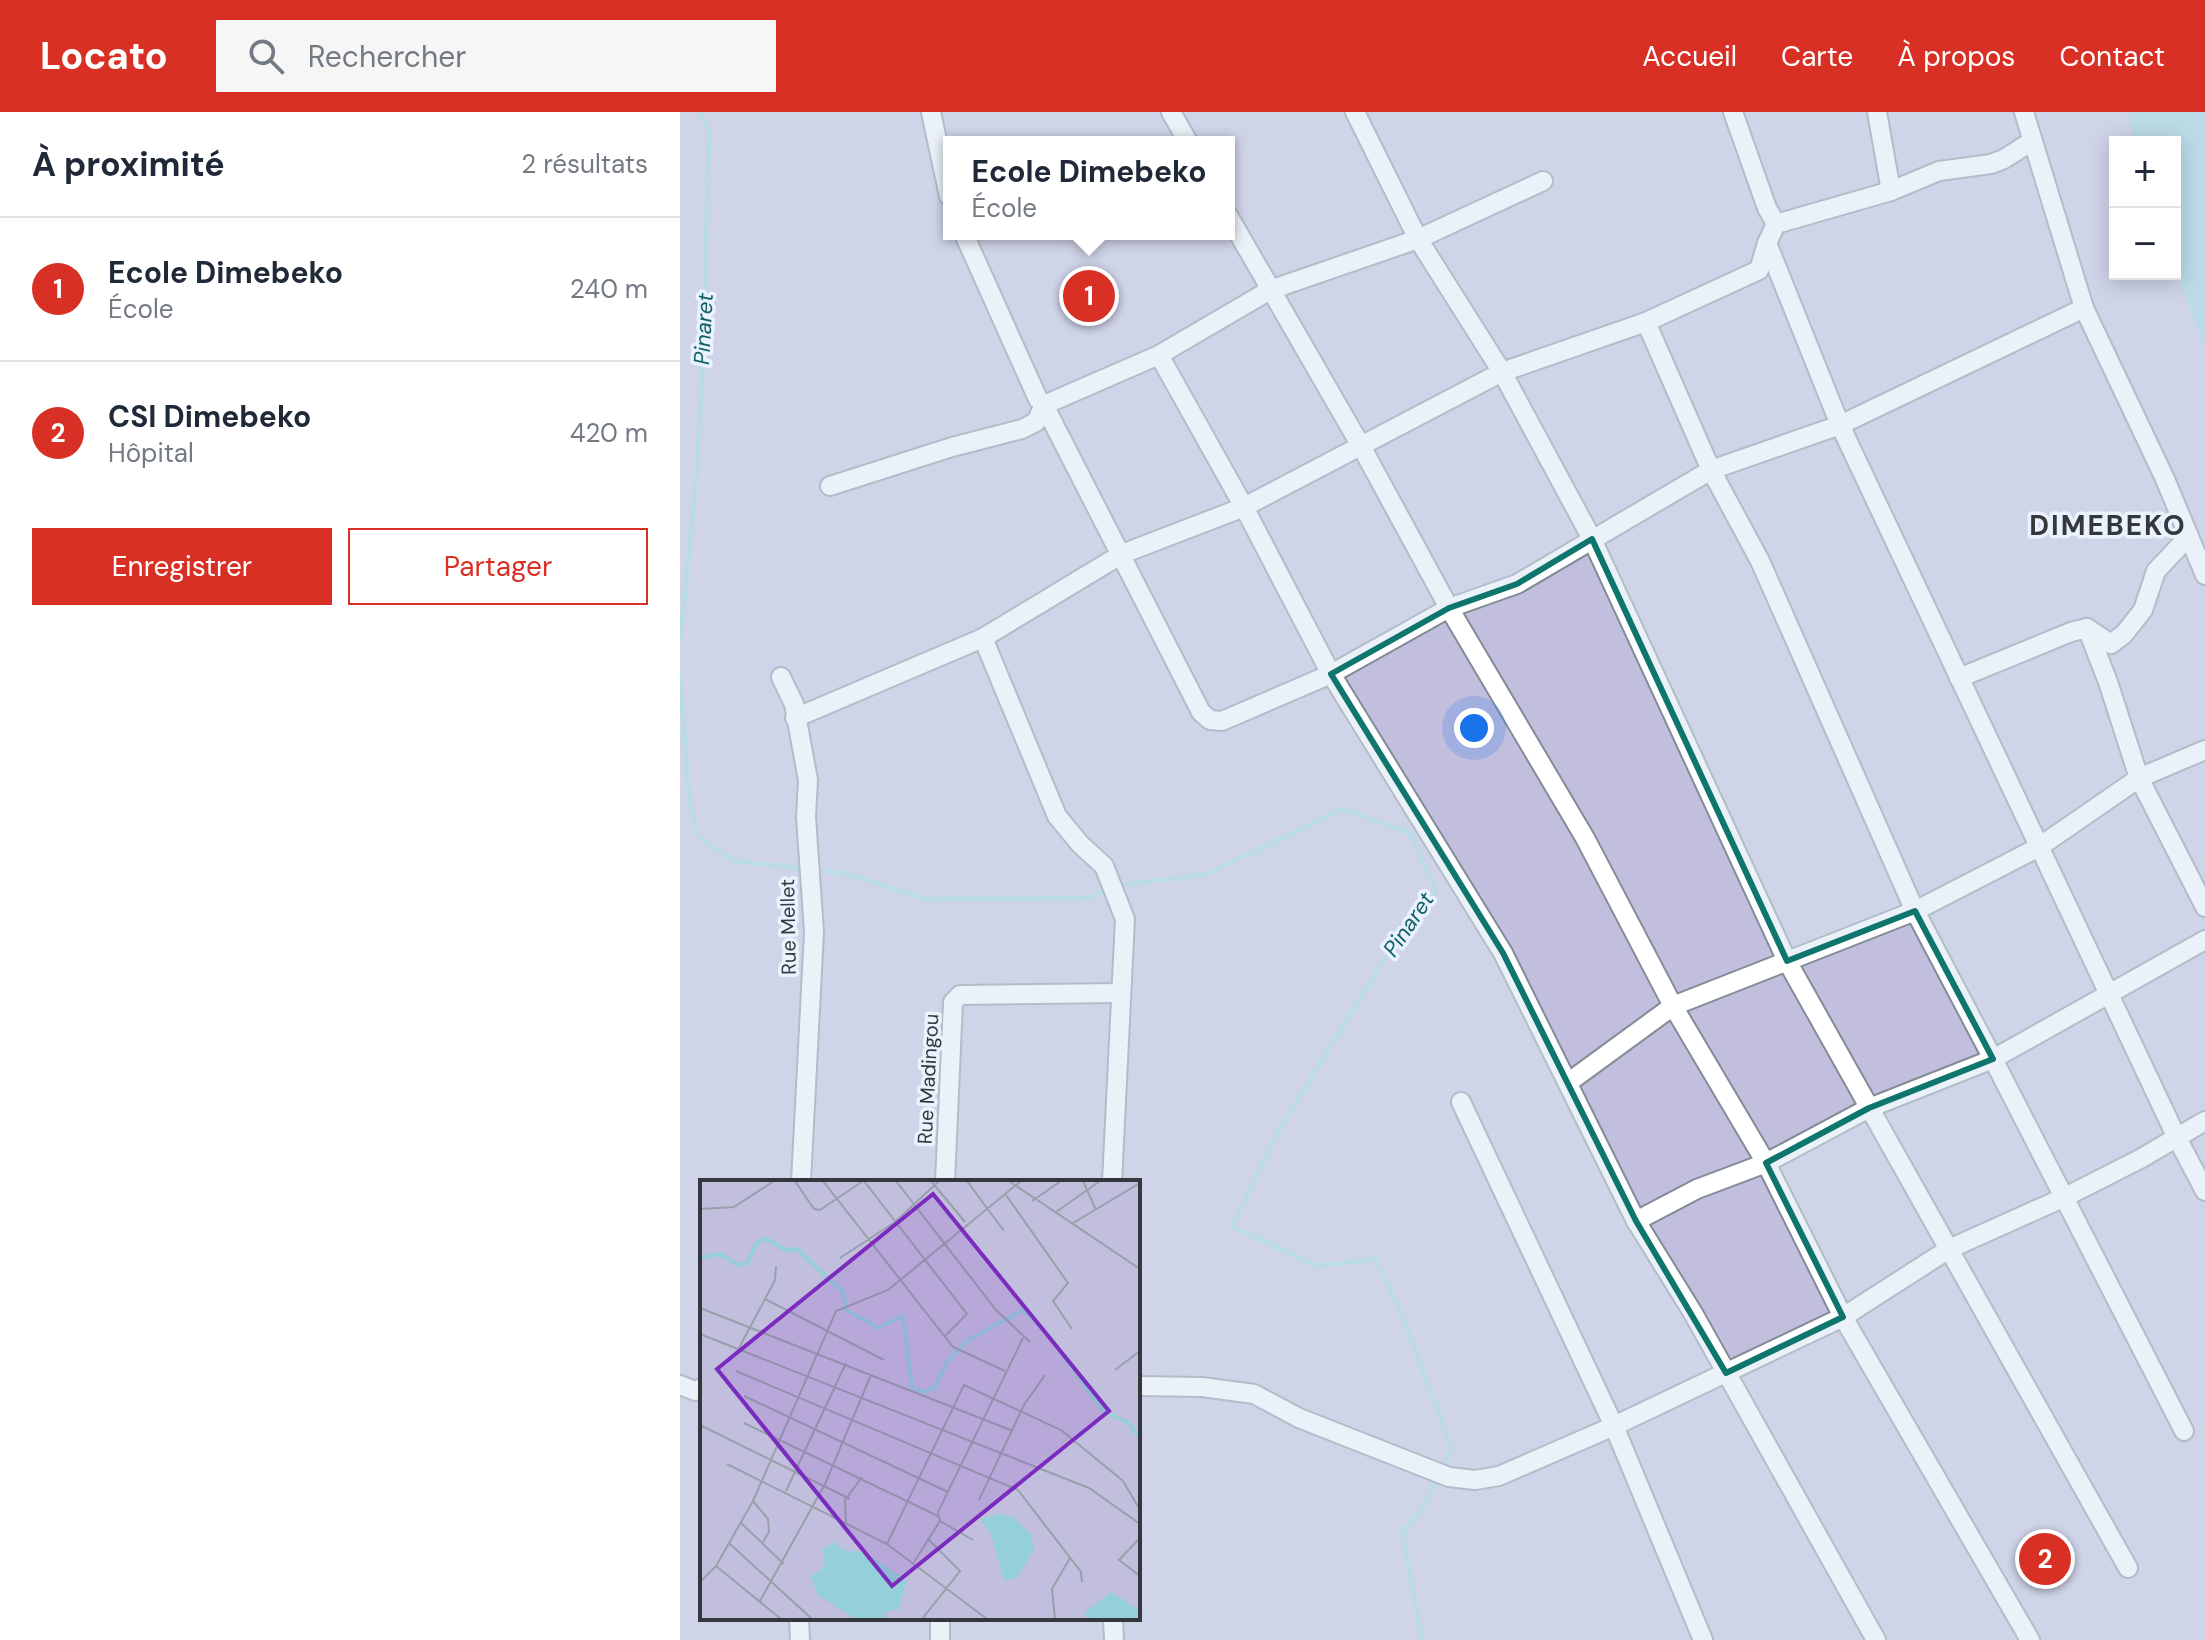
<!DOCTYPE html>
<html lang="fr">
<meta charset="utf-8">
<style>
:root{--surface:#fff;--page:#f6f6f7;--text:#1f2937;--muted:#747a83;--line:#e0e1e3;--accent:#d93025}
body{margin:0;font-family:"DM Sans",sans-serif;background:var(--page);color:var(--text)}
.controls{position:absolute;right:24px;top:24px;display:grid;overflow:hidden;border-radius:0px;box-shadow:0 4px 20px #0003}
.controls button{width:72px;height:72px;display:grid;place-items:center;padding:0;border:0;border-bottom:2px solid var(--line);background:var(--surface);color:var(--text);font:40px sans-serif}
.you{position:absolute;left:794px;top:616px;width:28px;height:28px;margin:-20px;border:6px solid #fff;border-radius:50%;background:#1a73e8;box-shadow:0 0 0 12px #1a73e833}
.badge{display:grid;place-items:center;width:52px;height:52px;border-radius:50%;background:var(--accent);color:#fff;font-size:26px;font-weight:700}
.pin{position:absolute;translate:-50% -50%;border:4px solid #fff;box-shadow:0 2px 8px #0006}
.popup{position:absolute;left:263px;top:24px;width:292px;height:104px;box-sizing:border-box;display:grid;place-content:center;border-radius:0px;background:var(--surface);filter:drop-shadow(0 2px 6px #0005);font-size:26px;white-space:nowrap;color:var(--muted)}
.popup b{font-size:30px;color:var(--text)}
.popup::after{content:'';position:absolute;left:50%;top:100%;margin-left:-16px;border:16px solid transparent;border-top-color:var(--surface)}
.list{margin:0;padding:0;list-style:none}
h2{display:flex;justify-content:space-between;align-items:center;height:104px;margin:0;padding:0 32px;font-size:34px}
h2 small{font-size:26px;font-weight:400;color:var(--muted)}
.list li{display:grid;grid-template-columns:52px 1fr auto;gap:24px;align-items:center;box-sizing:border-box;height:144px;padding:0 32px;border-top:2px solid var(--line)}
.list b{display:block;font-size:30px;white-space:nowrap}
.list p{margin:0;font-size:26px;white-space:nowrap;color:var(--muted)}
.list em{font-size:26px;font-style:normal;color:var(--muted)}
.actions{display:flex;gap:16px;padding:24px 32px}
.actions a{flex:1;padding:18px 0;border:2px solid var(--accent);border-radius:0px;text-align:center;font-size:28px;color:var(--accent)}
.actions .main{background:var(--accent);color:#fff}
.icon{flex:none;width:44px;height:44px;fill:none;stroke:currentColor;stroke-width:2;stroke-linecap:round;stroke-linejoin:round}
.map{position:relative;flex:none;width:1525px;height:1528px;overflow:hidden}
header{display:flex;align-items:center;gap:48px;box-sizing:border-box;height:112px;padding:0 40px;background:var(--accent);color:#fff}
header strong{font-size:38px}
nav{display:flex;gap:44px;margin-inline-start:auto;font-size:28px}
.search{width:560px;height:72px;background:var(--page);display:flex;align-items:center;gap:20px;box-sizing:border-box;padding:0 28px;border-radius:0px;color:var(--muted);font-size:30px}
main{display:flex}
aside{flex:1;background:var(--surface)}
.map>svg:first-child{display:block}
.green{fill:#c2bede;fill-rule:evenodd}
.water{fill:#95cfd9}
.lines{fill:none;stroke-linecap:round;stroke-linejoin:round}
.stream{stroke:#95cfd9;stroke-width:5}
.minor-casing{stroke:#828c97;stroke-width:22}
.minor{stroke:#fff;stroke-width:18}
.marked{fill:none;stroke:#0f766e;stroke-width:6;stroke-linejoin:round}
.labels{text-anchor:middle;stroke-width:7;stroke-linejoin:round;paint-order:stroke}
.street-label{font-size:20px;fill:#34383d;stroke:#eaf3fd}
.water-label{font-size:22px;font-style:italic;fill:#10606b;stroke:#eaf3fd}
.district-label{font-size:28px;font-weight:bold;letter-spacing:2px;fill:#34383d;stroke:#eaf3fd}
.inset-river{fill:none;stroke:#95cfd9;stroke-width:4}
.inset-road{fill:none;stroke:#98a0aa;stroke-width:2}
.view{fill:#7b2cbf;fill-opacity:0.15;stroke:#7b2cbf;stroke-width:4}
.inset-edge{fill:none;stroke:#34383d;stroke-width:4}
</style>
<header>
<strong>Locato</strong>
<div class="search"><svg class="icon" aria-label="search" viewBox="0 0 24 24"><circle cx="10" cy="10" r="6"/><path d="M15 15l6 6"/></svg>Rechercher</div>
<nav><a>Accueil</a><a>Carte</a><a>À propos</a><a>Contact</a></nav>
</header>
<main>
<aside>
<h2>À proximité<small>2 résultats</small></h2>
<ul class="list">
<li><span class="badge">1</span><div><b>Ecole Dimebeko</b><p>École</p></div><em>240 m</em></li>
<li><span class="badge">2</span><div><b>CSI Dimebeko</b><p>Hôpital</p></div><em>420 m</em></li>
</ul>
<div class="actions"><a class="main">Enregistrer</a><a>Partager</a></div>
</aside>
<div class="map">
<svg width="1525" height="1528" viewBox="0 0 1525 1528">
<rect width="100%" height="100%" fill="#dbe6f2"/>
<path class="green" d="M 0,0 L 1525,0 L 1525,1528 L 0,1528 ZM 269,30 L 549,30 L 549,122 L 269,122 ZM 1435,30 L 1495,30 L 1495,162 L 1435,162 ZM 22,1070 L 458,1070 L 458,1506 L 22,1506 Z"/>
<polygon class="water" points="1448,0 1525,0 1525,236 1495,159 1495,30 1455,30"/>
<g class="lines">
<g class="stream">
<polyline points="0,531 17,357 24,223 29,18 19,0"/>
<polyline points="0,564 9,686 18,725 55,749 163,761 247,787 411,786 432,774 528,762 662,697 730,721 756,779 713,833 599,1018 552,1114 637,1154 696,1147 723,1205 772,1337 741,1399 722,1420 742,1528"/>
</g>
<g class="minor-casing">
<g id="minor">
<polyline points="251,0 269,84"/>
<polyline points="491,0 508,30"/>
<polyline points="675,0 738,127 822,260 912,427 1107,849 1448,1456"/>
<polyline points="1053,0 1087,96 1096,112"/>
<polyline points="1197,0 1211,79"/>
<polyline points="1344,0 1404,196 1485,367 1525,463"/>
<polyline points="549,105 681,334 769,496 905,726 993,894 1086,1051 1163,1205 1350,1528"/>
<polyline points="284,122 358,287 364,293 521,600 530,608 542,609 651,562 769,496 837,472 1031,358 1160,313 1404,196"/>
<polyline points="1087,131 1160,313 1496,1024 1525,1079"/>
<polyline points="966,210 1031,358 1080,449 1235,799 1313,947 1504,1319"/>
<polyline points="479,243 564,395 651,562 823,841 956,1109 1013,1201 1196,1528"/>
<polyline points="150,374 272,335 342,317 356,310 364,293 479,243 590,178 738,127 863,69"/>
<polyline points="1407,516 1428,570 1459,666 1525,795"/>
<polyline points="303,526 377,704 400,732 424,754 445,807 432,1070"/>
<polyline points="101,565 114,592 128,668 126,705 134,820 121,1070"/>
<polyline points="1279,566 1391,520 1407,516 1431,532 1444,522 1463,498 1476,459 1509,424"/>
<polyline points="115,606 303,526 442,442 564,395 822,260 966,210 1079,158 1087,131 1096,112 1211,79 1259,59 1311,52 1324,47 1352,29"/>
<polyline points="889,970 993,894 1235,799 1359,735 1459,666 1525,638"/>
<polyline points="781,990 934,1314 1023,1528"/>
<polyline points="265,1070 273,890 280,883 440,881"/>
<polyline points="956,1109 1017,1077 1086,1051 1189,996 1313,947 1525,828"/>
<polyline points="0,1273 15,1279 22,1276"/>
<polyline points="458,1274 522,1275 574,1282 619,1306 769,1365 795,1368 819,1364 934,1314 1163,1205 1269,1137 1385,1085 1460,1047 1525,1009"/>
<polyline points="119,1506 120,1528"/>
<polyline points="260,1506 260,1528"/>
<polyline points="433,1506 434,1528"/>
</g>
</g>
<use href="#minor" class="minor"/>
</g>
<path d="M0 0H1525V1528H0ZM 912,427 L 1107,849 L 1235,799 L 1313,947 L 1189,996 L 1086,1051 L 1163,1205 L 1046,1261 L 956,1109 L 823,841 L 651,562 L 769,496 L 837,472 Z" fill="#dbe6f2" fill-opacity=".55" fill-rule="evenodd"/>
<path class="marked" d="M 912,427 L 1107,849 L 1235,799 L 1313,947 L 1189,996 L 1086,1051 L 1163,1205 L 1046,1261 L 956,1109 L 823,841 L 651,562 L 769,496 L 837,472 Z"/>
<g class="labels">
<g class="street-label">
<text transform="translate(108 815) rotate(-91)" y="7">Rue Mellet</text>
<text transform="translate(248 967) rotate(-87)" y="7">Rue Madingou</text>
</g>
<g class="water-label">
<text transform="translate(23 217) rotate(-87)" y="8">Pinaret</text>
<text transform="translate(728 812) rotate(-56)" y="8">Pinaret</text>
</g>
<g class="district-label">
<text x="1428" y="423">DIMEBEKO</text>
</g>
</g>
<g transform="translate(20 1068)">
<rect width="440" height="440" fill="#dbe6f2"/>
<path d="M 0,1 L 440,1 L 440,439 L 0,439 Z" fill="#c2bede"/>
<path d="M 300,334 L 313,337 L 331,354 L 334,370 L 317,398 L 304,401 L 291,355 L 280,339 ZM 133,362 L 147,371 L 164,372 L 207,400 L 199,429 L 184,433 L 186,439 L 156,439 L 119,416 L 110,397 L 125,386 L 122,370 ZM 411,412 L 440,431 L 440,439 L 387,439 L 384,433 Z" fill="#95cfd9"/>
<path class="inset-river" d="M 0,78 L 20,74 L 38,85 L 47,84 L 56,64 L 65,58 L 85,70 L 97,69 L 143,112 L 146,130 L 178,148 L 203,136 L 212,207 L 222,212 L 235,208 L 246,183 L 268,160 L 323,130 L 347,153 L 403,231 L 429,243 L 440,259"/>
<path class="inset-road" d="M 95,1 L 114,29 L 120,30 L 163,1M 123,1 L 253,167 L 305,191M 164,1 L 267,134 L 245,156M 196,1 L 296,130 L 330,162M 231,1 L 265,42M 267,1 L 304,51M 309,1 L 440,89M 383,1 L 396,30M 306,15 L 368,103 L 353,121 L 372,149M 332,21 L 361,1M 0,29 L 34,27 L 74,1M 356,32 L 400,1M 373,43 L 440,3M 140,78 L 195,42 L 239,1M 65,119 L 184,180M 0,128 L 313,251M 0,154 L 389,308 L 440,344M 39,168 L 75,100 L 76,86M 415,190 L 440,171M 36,191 L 318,310 L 381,392 L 382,402M 44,216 L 248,312M 44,243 L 240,337M 0,245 L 150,319M 27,284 L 187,364 L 287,439M 86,311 L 146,183M 279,320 L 324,225 L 345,195M 53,321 L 68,339 L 69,352 L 63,362M 240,341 L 273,360M 41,343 L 84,384M 146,344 L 145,320 L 162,297M 440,358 L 419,380 L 440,396M 29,363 L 112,439M 187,364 L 264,205 L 361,250 L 423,301 L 440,330M 214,382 L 240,341 L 238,332 L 323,158M 16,386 L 53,321 L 136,131 L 188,110 L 321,1M 0,402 L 16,386 L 81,439M 60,421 L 125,304 L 171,195M 222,439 L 260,391 L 228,359M 355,439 L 352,409 L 370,378"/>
<path class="view" d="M 233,14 L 409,231 L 192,406 L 17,189 Z"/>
<rect width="440" height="440" class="inset-edge"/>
</g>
</svg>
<div class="controls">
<button>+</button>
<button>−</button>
</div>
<div class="you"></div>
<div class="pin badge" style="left:409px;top:184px">1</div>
<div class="popup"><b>Ecole Dimebeko</b>École</div>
<div class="pin badge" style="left:1365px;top:1447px">2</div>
</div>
</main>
